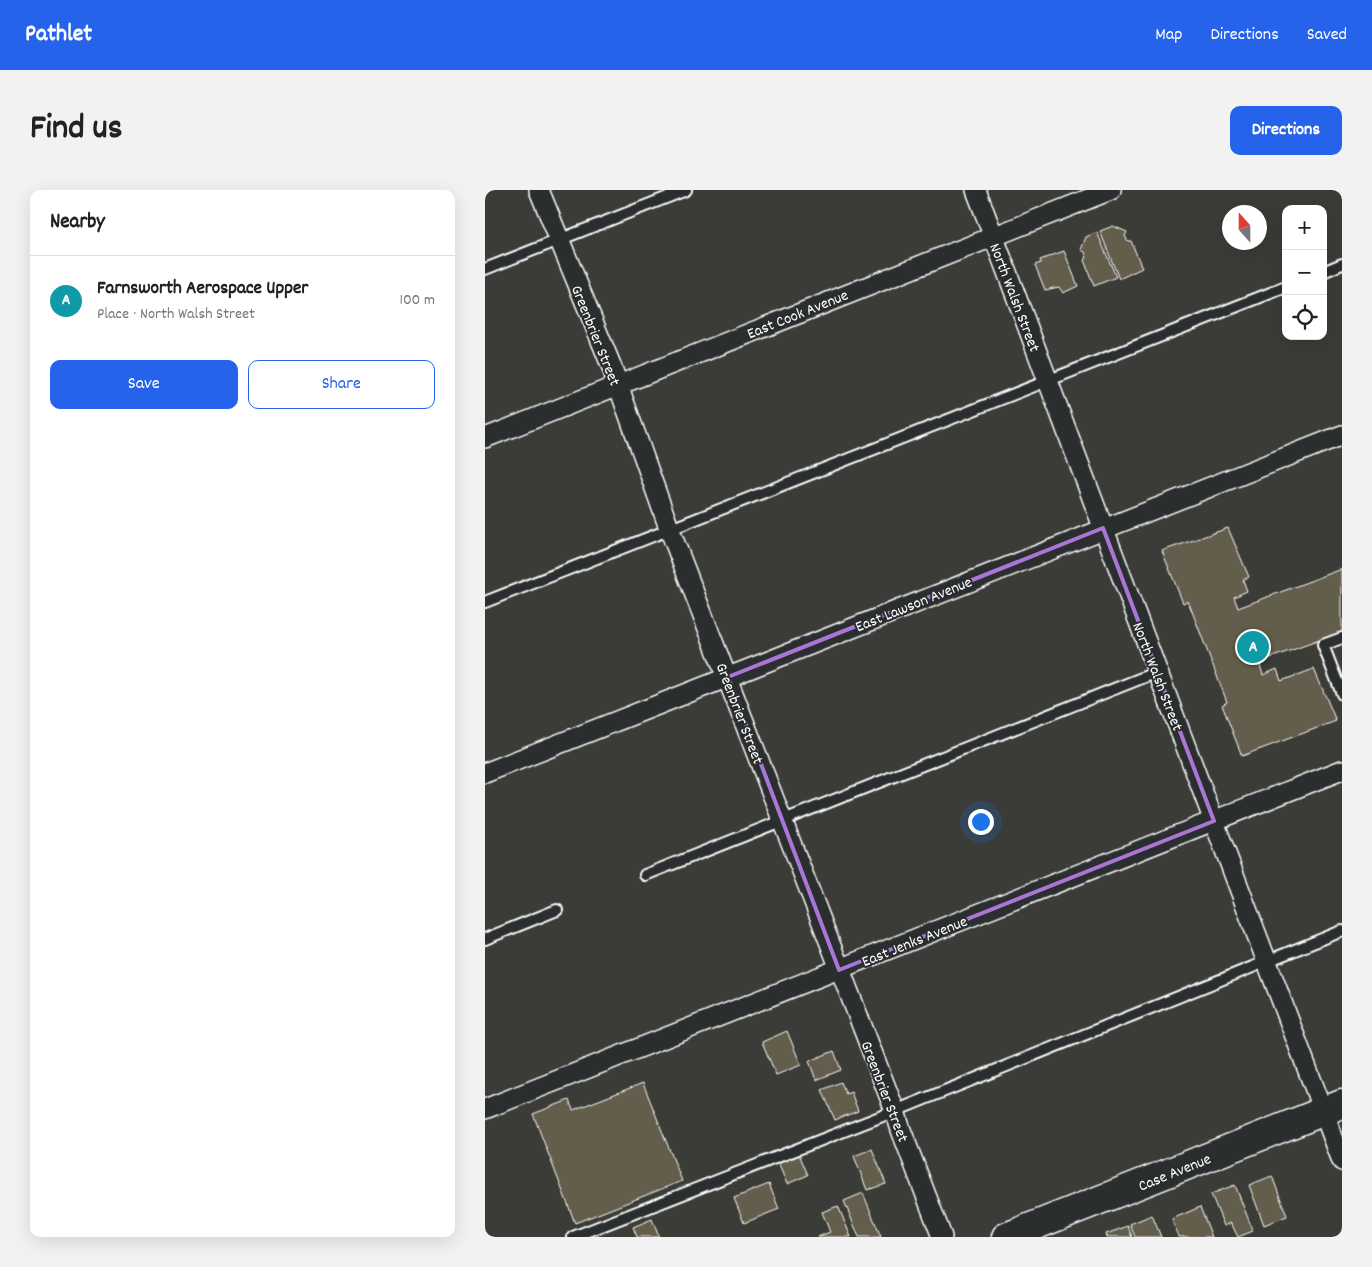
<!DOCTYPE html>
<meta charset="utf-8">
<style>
:root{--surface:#fff;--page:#f2f2f2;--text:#222;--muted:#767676;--line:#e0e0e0;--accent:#2563eb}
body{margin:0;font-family:Dekko,sans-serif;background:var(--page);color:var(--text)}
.controls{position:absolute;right:15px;top:15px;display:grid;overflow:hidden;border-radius:10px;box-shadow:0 5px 20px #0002}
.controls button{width:45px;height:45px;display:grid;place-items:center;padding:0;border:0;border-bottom:1px solid var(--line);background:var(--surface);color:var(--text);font:25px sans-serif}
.compass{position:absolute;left:737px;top:15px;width:45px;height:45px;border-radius:50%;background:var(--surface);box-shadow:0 5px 20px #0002;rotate:339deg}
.you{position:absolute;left:495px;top:631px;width:18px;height:18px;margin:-12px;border:4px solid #fff;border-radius:50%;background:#1a73e8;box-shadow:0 0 0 8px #1a73e833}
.badge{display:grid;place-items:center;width:32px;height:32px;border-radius:50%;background:var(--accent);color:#fff;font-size:16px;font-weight:700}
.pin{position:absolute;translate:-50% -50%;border:2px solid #fff;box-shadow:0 1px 5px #0006}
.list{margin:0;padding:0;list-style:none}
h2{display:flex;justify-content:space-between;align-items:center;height:65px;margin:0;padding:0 20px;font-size:21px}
h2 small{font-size:16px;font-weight:400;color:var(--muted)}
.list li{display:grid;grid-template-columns:32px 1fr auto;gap:15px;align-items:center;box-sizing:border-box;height:90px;padding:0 20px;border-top:1px solid var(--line)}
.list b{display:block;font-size:19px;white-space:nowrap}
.list p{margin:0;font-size:16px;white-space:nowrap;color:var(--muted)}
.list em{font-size:16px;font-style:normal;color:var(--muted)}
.actions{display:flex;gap:10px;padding:15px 20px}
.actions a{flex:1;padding:11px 0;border:1px solid var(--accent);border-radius:10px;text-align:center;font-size:18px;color:var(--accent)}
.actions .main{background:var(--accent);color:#fff}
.icon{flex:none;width:28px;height:28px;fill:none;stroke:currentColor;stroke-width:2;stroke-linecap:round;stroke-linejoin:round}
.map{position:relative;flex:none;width:857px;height:1047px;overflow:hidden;border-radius:10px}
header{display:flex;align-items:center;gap:30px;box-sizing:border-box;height:70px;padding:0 25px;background:var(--accent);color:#fff}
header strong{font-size:24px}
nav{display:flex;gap:28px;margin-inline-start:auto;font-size:18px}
.intro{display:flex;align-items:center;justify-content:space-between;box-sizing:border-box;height:120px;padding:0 30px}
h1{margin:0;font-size:35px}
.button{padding:12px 22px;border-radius:10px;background:var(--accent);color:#fff;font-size:18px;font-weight:700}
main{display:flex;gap:30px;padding:0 30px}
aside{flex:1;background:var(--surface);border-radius:10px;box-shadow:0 5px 20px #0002}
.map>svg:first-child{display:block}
.building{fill:#635d4c;stroke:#fff}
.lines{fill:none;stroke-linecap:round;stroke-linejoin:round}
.lane-casing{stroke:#fff;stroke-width:14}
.street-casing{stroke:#fff;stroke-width:22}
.secondary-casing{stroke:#fff;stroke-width:31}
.lane{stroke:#2a2d2e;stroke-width:10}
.street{stroke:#2a2d2e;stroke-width:19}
.secondary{stroke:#2a2d2e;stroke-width:28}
.marked{fill:none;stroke:#a976d5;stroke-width:4;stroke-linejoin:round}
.labels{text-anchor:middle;stroke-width:4;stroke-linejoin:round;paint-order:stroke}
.street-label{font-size:16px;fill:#fff;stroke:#2a2d2e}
</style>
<header>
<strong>Pathlet</strong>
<nav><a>Map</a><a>Directions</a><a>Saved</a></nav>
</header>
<div class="intro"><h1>Find us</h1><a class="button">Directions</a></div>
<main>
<aside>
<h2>Nearby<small></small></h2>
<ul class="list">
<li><span class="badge" style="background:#0f9aa8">A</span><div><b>Farnsworth Aerospace Upper</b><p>Place · North Walsh Street</p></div><em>100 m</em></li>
</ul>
<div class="actions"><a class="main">Save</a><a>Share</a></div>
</aside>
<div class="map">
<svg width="857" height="1047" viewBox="0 0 857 1047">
<rect width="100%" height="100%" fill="#3b3b37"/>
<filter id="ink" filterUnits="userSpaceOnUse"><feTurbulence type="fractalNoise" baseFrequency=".02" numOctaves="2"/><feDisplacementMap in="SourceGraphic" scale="10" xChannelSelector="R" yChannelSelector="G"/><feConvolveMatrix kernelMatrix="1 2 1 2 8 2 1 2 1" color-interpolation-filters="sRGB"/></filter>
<g filter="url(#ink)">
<g class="building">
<polygon points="628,36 642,42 640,46 643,51 646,51 657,78 634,89 615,41"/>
<polygon points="612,42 631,87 609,96 599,70 602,68 600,62 596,60 601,47"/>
<polygon points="579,61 593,96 578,103 574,97 560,100 550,75 556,73 555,70"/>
<polygon points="743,338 764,387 758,390 762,401 749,407 753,418 857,379 857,442 774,472 778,485 792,479 796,491 829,479 851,531 757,566 737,515 742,512 703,411 698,413 677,361"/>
<polygon points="302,841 316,875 291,885 277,852"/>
<polygon points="349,861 356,880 331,890 324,871"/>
<polygon points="356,892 361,904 366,902 373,921 350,930 337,900"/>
<polygon points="158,893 197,991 90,1033 48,924 84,910 88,920"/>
<polygon points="387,959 401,994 382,1000 369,966"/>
<polygon points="314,964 323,985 302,994 293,973"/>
<polygon points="787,986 802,1026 779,1035 764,995"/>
<polygon points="284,994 294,1019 259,1033 249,1008"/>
<polygon points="750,995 768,1041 753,1047 746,1033 739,1036 726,1004"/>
<polygon points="378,1003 396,1047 374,1047 359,1011"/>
<polygon points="353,1016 366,1047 333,1047 345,1042 337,1022"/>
<polygon points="715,1017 727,1047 694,1047 687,1029"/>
<polygon points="667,1025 676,1047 650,1047 645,1034"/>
<polygon points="167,1029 174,1047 152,1047 148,1037"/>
<polygon points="643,1036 647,1047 622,1047 621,1044"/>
</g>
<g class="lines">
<g class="lane-casing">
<g id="lane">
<polyline points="0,79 201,0"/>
<polyline points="838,82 857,74"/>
<polyline points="0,412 801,97"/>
<polyline points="857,448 838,455 857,504"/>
<polyline points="160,685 672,482"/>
<polyline points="0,749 72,720"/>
<polyline points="88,1047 410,921 857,741"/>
</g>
</g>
<g class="street-casing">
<g id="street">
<polyline points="54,0 126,175 184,338 410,921 416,940 457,1047"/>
<polyline points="491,0 857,971"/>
<polyline points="0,248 626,0"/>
<polyline points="0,583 857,245"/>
<polyline points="0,919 857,580"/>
</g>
</g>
<g class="secondary-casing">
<polyline id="secondary" points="521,1047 857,914"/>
</g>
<use href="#lane" class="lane"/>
<use href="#street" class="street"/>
<use href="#secondary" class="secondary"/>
</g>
</g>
<path class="marked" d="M 618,338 L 729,631 L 354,780 L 243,487 Z"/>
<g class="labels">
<g class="street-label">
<text transform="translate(531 107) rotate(69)" y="6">North Walsh Street</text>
<text transform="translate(312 123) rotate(-22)" y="6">East Cook Avenue</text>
<text transform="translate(112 145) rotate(68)" y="6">Greenbrier Street</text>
<text transform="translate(428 413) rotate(-22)" y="6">East Lawson Avenue</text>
<text transform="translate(674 486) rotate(69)" y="6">North Walsh Street</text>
<text transform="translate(256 523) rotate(69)" y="6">Greenbrier Street</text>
<text transform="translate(429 750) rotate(-22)" y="6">East Jenks Avenue</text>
<text transform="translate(401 901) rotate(69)" y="6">Greenbrier Street</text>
<text transform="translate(689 981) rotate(-22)" y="6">Case Avenue</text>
</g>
</g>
</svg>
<div class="controls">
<button>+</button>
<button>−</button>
<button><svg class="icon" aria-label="locate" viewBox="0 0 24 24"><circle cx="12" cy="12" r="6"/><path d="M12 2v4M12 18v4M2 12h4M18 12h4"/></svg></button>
</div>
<svg class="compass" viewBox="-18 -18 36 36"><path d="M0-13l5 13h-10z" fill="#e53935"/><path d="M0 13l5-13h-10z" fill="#767676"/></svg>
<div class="you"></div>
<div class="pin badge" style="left:768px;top:457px;background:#0f9aa8">A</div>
</div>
</main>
